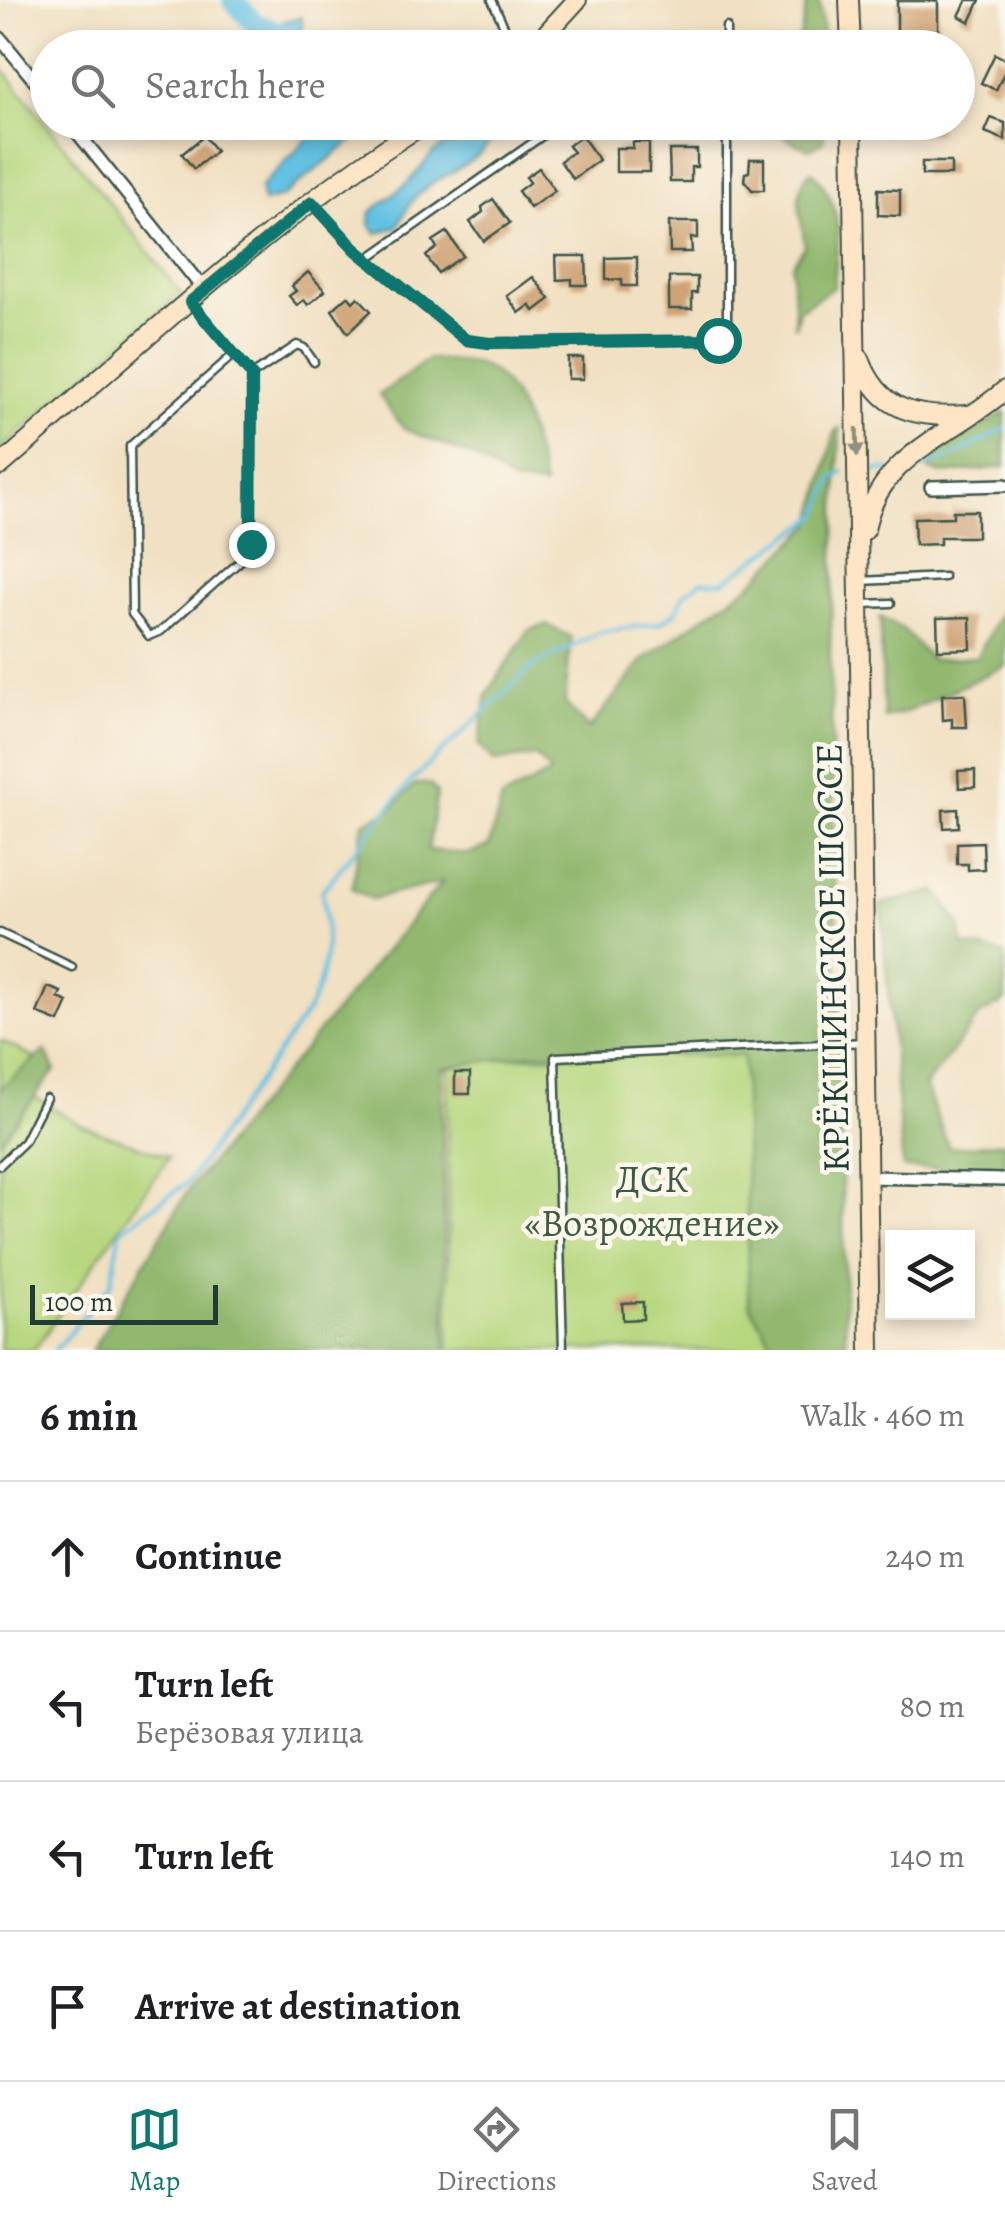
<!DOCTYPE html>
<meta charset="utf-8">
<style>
:root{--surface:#fff;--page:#f2f2f2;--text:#202124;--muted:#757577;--line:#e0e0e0;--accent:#0f766e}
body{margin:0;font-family:Alegreya,serif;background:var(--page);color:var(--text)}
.controls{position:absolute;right:30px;bottom:30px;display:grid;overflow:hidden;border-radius:0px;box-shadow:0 5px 15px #0003}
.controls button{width:90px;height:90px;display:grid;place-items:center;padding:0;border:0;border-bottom:2px solid var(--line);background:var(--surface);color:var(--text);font:50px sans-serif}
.scale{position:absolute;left:30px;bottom:25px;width:188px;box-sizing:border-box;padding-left:10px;border:5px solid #1f3d34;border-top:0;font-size:28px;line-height:35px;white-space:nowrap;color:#1f3d34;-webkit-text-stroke:8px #fbf7ec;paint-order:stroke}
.stop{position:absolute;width:30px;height:30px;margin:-22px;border:8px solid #0f766e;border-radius:50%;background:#fff}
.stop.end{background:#0f766e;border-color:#fff;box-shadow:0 2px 10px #0008}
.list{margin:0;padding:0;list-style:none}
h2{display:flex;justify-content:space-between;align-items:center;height:130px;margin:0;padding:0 40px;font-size:42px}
h2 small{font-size:32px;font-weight:400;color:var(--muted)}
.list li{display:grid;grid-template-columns:65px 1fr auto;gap:30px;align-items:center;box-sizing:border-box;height:150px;padding:0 40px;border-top:2px solid var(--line)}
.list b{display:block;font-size:38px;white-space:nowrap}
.list p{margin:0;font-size:32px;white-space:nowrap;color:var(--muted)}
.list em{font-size:32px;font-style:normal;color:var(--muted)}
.icon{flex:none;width:55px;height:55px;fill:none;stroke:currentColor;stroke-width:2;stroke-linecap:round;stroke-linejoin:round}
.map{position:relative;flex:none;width:1005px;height:1350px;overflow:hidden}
.search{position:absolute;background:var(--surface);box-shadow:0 5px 15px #0003;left:30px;right:30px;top:30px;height:110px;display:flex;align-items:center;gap:25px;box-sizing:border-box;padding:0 35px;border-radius:55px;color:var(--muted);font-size:38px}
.sheet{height:730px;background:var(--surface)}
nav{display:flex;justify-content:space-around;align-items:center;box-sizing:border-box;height:140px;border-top:2px solid var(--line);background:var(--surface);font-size:28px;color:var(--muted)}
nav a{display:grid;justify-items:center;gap:5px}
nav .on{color:var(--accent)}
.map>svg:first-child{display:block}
.green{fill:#b7d77f;stroke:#6b8a5a;stroke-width:2.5}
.forest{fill:#91b86e;stroke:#587a51;stroke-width:2.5}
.water{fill:#64c1e2;stroke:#427f8b;stroke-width:2.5}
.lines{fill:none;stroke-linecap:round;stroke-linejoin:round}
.stream{stroke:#64c1e2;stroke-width:4}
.river{stroke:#64c1e2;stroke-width:22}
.building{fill:#cfa376}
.lane-casing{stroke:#3e5549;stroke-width:11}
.street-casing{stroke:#3e5549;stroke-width:16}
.secondary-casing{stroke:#3e5549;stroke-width:22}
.lane{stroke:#fff;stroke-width:6}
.street{stroke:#fff;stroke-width:11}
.secondary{stroke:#fee5c5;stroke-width:18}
.oneway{fill:#8e917c}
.route{stroke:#0f766e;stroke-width:12}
.labels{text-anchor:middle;stroke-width:9;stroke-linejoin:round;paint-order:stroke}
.street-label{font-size:38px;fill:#1f3d34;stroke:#fbf7ec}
.park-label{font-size:38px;fill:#3d5c43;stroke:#fbf7ec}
</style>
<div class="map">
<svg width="1005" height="1350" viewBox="0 0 1005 1350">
<rect width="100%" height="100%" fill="#fbf7ec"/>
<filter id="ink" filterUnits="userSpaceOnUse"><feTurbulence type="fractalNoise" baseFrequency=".01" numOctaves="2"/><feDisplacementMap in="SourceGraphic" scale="20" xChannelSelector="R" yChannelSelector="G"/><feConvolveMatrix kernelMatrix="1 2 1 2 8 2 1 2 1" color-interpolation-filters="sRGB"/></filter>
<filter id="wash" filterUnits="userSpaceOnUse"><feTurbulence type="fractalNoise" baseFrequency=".0048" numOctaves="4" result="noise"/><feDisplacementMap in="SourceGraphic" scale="40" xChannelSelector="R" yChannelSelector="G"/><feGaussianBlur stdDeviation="2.25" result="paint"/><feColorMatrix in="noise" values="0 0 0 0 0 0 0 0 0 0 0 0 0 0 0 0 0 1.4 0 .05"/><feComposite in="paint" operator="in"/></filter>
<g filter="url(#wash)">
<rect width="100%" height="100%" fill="#f1e0c2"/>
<g class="green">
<polygon points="0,65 181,293 0,449"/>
<polygon points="0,1040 43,1063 0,1093"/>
<polygon points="796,1049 810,1350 449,1350 447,1059"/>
<polygon points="35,1097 81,1125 169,1157 34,1350 0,1350 0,1141"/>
</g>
<g class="forest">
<polygon points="810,0 819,0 825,47 798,47 807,3"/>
<path d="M 777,123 L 825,123 L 823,141 L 810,149 C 796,145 781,138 777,123 Z"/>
<path d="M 812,171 C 847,210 837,239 834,287 L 799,310 L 795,327 L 792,265 L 805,246 C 803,222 789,188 812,171 Z"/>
<path d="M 429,359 C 444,361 463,360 477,364 C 520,377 535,448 544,486 L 513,483 L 472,456 L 404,429 L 379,395 Z"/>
<polygon points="1005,412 1005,467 942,474 929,469 935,455"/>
<polygon points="840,428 830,649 846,1350 776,1350 749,1304 743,1056 538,1053 442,1068 446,1350 92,1350 189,1189 442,882 372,899 352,889 363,823 391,809 415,784 430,784 437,793 428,850 467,854 489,846 502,799 550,773 536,756 494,762 479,745 487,694 529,630 547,625 571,637 565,703 589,729 644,659 751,584 813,523 835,431"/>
<polygon points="1005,603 1005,666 906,712 884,718 880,617 904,630 931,660 977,657"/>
<polygon points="936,891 960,924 963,945 1005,954 1005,1001 980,1015 925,1086 949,1148 1005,1142 1005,1170 903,1168 881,904"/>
<polygon points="45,1050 55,1070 0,1141 0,1089"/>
</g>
<g class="water">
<polygon points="302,17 302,39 309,47 277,47 274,44 284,21"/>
<path d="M 472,122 L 498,123 C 487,168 442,168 413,200 C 406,207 403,219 397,227 L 377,233 L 370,224 L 371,212 L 407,184 L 433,153 L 454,140 Z"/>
<polygon points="316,123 374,123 282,197 263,202 260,188 317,129"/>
</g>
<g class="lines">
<g class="stream">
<path d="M 909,469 C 944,467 974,443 1005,429"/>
<polyline points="870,471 889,470"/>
<path d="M 55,1350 L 111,1284 L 121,1230 L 188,1182 L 308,1010 C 329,968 329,937 322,891 L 411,781 L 533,666 L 600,632 L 660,623 L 676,612 L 684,594 L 702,581 L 723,582 L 818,516 L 833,479 L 843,472"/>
</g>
<polyline class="river" points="233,0 255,24 279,32"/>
</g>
<g id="blocks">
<g class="building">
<polygon points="967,0 980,0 970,22 959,16"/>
<rect x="897" y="1" width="41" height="47"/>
<polygon points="995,54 1005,59 1005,71 996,90 981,83"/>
<polygon points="991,118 1005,123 1005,140 985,132"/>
<rect x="898" y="122" width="41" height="11"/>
<polygon points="204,136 216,151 194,169 182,154"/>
<polygon points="582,136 599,160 573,179 560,161 573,152 568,146"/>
<polygon points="633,142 649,142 649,172 616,172 616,148 633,148"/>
<polygon points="669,150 697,150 697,167 691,167 691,182 670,182"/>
<polygon points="750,159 764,159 764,190 752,190 744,180 745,173 749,172"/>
<rect x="922" y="162" width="29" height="13"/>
<polygon points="539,168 555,191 530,208 518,191 530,182 526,177"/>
<polygon points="878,189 900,190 900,216 878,215"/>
<polygon points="493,199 510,223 484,241 470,222 483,212 482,207"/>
<polygon points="669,222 698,222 698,238 691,238 692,252 670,252"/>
<polygon points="447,232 463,256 438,273 426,256 437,248 433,241"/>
<polygon points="556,256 586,256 587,285 572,285 572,279 557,280"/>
<polygon points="637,257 637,286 622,286 622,279 606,280 606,258"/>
<polygon points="308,272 325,291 308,305 304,300 297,305 289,296 296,291 292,286"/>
<polygon points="533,277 550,299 534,311 530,305 519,313 507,296"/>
<polygon points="669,277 697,277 697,293 692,293 692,309 669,309"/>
<polygon points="348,296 353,302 358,297 371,311 348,333 332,310"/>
<rect x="568" y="358" width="15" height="21"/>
<polygon points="953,511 977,511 977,537 940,537 940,544 915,545 914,518 953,517"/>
<polygon points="970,617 971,649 938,650 937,618"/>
<polygon points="965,694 967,727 952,727 952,719 943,720 942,695"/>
<polygon points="975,770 975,787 959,788 958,771"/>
<polygon points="958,809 959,827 944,828 943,810"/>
<polygon points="983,842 984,869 968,870 968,864 957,864 957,843"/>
<polygon points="48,987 61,992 58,998 68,1002 59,1022 37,1013"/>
<rect x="455" y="1073" width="15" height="21"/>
<polygon points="643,1302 643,1319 623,1320 622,1303"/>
</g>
</g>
</g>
<g filter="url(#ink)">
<use href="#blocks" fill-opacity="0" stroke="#3e5549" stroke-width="2.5"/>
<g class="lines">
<g class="lane-casing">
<g id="lane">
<polyline points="492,0 514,48"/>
<polyline points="726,27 726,48"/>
<polyline points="312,203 355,249 466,340 489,343 718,340 723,338 727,324 727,122"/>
<polyline points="367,259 562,122"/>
<polyline points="191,303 196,309 252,375 251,545 246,556 161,631 149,636 132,614 130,446 234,354"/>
<polyline points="252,375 297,345 304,348 314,362"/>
<polyline points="860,581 944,577"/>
<polyline points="861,604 891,603"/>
<polyline points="0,933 72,967"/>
<polyline points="0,1165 24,1142 46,1098"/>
<polyline points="563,1350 555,1057 865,1042"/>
</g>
</g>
<g class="street-casing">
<g id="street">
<polyline points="0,38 48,97"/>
<polyline points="69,122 204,290"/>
<polyline points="931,487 1005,485"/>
<polyline points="868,1177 1005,1180"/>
</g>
</g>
<g class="secondary-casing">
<g id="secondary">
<polyline points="849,0 851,48"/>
<polyline points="533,48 577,0"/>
<polyline points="852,122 870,1350"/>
<path d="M 860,359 C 879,411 916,419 968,415"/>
<path d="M 0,466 C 137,347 272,218 427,122"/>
<path d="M 865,530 C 878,454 954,435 1005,390"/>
</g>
</g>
<use href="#lane" class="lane"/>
<use href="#street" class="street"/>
<use href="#secondary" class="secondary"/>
</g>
<defs><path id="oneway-solid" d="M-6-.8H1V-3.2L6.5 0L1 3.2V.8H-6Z" transform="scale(2.5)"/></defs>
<use class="oneway" href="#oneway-solid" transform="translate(857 442) rotate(89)"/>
</g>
<g class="lines" filter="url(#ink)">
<polyline class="route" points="251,544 252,375 190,302 312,202 356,250 466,340 489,343 718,340"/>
</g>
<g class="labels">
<g class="street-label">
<text transform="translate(832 958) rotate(-91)" y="13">КРЁКШИНСКОЕ ШОССЕ</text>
</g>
<g class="park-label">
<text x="652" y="1192">ДСК<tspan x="652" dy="44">«Возрождение»</tspan></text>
</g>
</g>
</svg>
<div class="controls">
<button><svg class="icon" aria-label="layers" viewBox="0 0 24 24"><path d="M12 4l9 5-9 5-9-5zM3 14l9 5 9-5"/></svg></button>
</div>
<div class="scale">100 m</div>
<div class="stop" style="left:718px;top:340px"></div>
<div class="stop end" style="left:251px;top:544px"></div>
<div class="search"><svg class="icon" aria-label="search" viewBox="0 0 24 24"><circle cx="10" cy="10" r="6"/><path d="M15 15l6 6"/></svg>Search here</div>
</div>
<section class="sheet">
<h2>6 min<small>Walk · 460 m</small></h2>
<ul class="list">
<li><svg class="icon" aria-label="ahead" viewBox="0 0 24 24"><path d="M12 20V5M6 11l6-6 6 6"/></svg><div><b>Continue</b></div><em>240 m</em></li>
<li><svg class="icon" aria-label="left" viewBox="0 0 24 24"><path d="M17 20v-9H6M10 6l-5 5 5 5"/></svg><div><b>Turn left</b><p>Берёзовая улица</p></div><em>80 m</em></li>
<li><svg class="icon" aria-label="left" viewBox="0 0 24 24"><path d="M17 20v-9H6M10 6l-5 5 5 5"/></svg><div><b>Turn left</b></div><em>140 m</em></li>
<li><svg class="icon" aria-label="arrive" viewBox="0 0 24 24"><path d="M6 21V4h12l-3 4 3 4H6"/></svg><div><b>Arrive at destination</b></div></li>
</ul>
</section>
<nav>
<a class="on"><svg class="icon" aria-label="map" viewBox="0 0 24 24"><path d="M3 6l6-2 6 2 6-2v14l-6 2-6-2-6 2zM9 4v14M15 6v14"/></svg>Map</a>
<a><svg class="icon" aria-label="directions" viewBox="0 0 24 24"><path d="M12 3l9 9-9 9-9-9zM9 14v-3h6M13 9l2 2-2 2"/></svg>Directions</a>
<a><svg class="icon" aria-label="saved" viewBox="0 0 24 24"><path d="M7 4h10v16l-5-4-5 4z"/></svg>Saved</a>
</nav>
